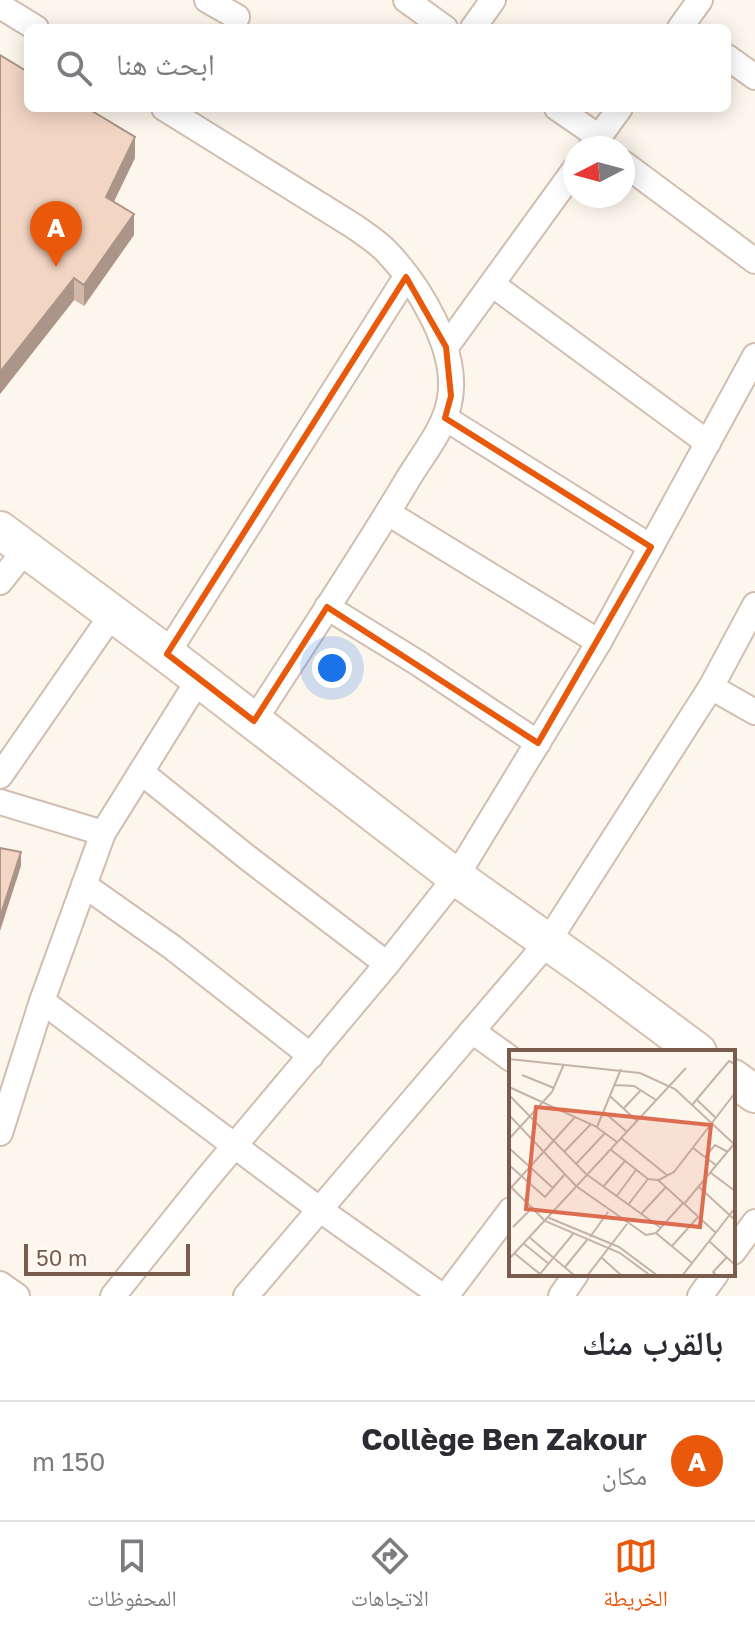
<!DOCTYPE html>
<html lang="ar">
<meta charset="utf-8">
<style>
:root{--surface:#fff;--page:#f2f2f3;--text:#2b2b33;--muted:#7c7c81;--line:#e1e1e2;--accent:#ea580c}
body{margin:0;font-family:"Golos Text","Noto Naskh Arabic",sans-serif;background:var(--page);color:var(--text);direction:rtl}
.compass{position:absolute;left:563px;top:136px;width:72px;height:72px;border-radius:50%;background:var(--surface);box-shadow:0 4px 20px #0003;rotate:264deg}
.scale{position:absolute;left:24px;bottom:20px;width:166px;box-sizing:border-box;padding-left:8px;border:4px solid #7a5c4d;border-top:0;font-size:22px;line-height:28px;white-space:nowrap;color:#7a5c4d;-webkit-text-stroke:6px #fffaf3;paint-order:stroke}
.you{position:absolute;left:332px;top:668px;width:28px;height:28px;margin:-20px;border:6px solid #fff;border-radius:50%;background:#1a73e8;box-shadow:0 0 0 12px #1a73e833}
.badge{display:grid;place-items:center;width:52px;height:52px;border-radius:50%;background:var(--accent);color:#fff;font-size:26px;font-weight:700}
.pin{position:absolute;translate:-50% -66px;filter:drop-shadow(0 2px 4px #0008)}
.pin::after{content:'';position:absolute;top:42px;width:28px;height:24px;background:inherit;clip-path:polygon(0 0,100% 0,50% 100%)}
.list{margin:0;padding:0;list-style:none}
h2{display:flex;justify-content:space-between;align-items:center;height:104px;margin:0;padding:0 32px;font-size:34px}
h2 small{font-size:26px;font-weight:400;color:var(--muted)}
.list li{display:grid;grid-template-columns:52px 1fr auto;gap:24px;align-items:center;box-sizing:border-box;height:120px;padding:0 32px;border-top:2px solid var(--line)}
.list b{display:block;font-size:30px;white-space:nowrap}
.list p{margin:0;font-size:26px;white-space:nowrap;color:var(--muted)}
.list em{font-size:26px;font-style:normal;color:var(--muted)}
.icon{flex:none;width:44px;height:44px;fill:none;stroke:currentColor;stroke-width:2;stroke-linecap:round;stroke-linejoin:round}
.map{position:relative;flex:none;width:755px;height:1296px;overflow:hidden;direction:ltr}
.search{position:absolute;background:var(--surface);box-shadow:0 4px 20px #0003;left:24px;right:24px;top:24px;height:88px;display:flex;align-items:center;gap:20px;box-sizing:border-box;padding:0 28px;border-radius:12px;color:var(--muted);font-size:30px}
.sheet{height:224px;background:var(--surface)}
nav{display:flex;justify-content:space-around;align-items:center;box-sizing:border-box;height:112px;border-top:2px solid var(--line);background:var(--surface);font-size:22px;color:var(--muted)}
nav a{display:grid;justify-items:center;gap:4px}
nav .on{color:var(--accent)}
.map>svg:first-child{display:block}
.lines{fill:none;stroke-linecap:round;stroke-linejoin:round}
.street-casing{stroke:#d1beb0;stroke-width:28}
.secondary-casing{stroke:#d6c0b0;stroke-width:40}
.street{stroke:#fff;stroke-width:24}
.secondary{stroke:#fff;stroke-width:36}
.wall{fill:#d1b7a8}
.shaded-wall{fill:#aa9588}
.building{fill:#f3d5c3;stroke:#aa9588;stroke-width:2}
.marked{fill:none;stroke:#e8590c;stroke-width:6;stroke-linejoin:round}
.inset-road{fill:none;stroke:#c5b3a7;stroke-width:2}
.view{fill:#dc6d51;fill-opacity:0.15;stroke:#dc6d51;stroke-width:4}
.inset-edge{fill:none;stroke:#7a5c4d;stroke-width:4}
</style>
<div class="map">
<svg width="755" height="1296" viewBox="0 0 755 1296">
<rect width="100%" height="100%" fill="#fdf6ec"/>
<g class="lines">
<g class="street-casing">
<g id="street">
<polyline points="207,0 237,17"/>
<polyline points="406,0 445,28"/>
<polyline points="0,6 36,28"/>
<polyline points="473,28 493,0"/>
<polyline points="680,28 700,0"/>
<polyline points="727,57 755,77"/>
<path d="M 164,108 L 352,225 C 364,233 376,241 386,251 C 419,285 458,349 450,398 C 446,427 423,454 408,479 C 359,561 306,640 254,721"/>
<polyline points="557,108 599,137"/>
<polyline points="591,148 620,108"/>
<polyline points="623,163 755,261"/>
<polyline points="492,284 708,443"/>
<polyline points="446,347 575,169"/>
<polyline points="445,418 651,547"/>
<polyline points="388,513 599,642"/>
<polyline points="0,582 26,549"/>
<polyline points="327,607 418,663 538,743"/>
<polyline points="167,654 406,277"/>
<polyline points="711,687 755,712"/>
<polyline points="141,772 248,858 387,964"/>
<polyline points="0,776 113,613"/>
<polyline points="0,802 103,833"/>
<polyline points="84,885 172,947 311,1056"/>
<polyline points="42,1001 319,1209 442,1296"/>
<polyline points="472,1031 511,1059"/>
<polyline points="0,1133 42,1001 103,833 199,679"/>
<polyline points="733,1252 755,1222"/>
<polyline points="0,1284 17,1296"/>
<polyline points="113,1296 205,1181 387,964 456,877 599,642 755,356"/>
<polyline points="246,1296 547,943 711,687 755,605"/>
<polyline points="446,1296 511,1210"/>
<polyline points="561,1296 576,1274"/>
<polyline points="700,1296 716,1274"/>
</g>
</g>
<g class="secondary-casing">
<g id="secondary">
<polyline points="0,530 167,654 456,877 596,976 698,1052"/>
<polyline points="733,1078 755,1094"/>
</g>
</g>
<use href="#street" class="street"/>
<use href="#secondary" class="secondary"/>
</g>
<polygon class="wall" points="135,158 114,201 134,235 84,306 74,300 0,394"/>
<g class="shaded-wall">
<polygon points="135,137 135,158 106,218 106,197"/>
<polygon points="134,214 134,235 84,306 84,285"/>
<polygon points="74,278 74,300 0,394 0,372"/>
<polygon points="21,852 21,866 0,931 0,917"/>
</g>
<g class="building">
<polygon points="0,55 28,72 28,108 87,108 135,137 106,197 134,214 84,285 74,278 0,372"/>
<polygon points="0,848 21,852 0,917"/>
</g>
<path class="marked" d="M 406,277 L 446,347 L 451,396 L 445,418 L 651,547 L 538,743 L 327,607 L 254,721 L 167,654 Z"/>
<g transform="translate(509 1050)">
<rect width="226" height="226" fill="#fdf6ec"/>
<path class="inset-road" d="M 0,9 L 131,23 L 166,39 L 226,95M 13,25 L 45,38M 106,35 L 125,36 L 147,50M 0,37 L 86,76 L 108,92M 0,45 L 77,124 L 152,178M 101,46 L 128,71M 188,50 L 207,68M 183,55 L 220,11 L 226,14M 115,58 L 132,40M 95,62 L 118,82M 0,65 L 67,136 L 137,185 L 147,183 L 174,153M 88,77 L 112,19M 112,88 L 159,126M 0,89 L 43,42 L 55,14M 0,98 L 44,138M 184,98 L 208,116M 101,99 L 139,129 L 149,130 L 206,182M 55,102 L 82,74M 196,107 L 206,95 L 219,102M 67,114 L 96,83M 0,115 L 36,147 L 56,124M 202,123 L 226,141M 150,130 L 165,122 L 226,43M 0,135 L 36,171 L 111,203 L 142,226M 94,137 L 116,111M 190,137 L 226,170M 0,140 L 66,67M 107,147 L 127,120M 175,154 L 225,94M 119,155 L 139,129M 132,164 L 157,137M 38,167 L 110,197 L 149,226M 4,177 L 24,157M 147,183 L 183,213M 20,187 L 66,226M 81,187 L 99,162M 200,191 L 226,215M 14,193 L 40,214M 163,196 L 189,167M 5,203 L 31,224 L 64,184M 93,208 L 113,226M 0,209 L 177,18M 56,217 L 78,190M 78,226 L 118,174M 173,226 L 226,158M 208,226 L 204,222 L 218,207"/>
<path class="view" d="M 27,57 L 202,75 L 191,177 L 17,159 Z"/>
<rect width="226" height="226" class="inset-edge"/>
</g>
</svg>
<svg class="compass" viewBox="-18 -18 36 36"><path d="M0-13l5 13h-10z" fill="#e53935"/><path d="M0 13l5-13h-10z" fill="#7c7c81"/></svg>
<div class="scale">50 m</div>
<div class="you"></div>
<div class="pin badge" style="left:56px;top:267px">A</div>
<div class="search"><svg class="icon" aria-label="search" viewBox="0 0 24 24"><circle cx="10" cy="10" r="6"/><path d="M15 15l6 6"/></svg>ابحث هنا</div>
</div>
<section class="sheet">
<h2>بالقرب منك<small></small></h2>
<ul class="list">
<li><span class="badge">A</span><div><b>Collège Ben Zakour</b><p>مكان</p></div><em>150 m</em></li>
</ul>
</section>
<nav>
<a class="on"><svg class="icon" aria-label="map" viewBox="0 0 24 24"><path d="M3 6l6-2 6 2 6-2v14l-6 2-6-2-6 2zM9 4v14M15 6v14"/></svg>الخريطة</a>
<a><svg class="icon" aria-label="directions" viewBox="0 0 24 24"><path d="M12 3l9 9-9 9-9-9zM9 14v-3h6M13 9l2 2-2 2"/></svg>الاتجاهات</a>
<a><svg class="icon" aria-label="saved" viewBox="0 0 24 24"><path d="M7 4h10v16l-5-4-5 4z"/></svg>المحفوظات</a>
</nav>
